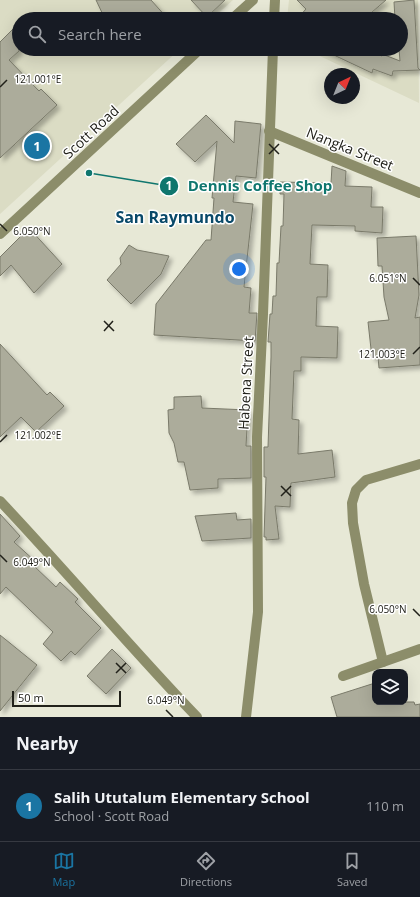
<!DOCTYPE html>
<meta charset="utf-8">
<style>
:root{--surface:#171b24;--page:#20242c;--text:#f1f3f6;--muted:#9ea1a6;--line:#363941;--accent:#1a75a3}
body{margin:0;font-family:"Open Sans",sans-serif;background:var(--page);color:var(--text)}
.controls{position:absolute;right:12px;bottom:12px;display:grid;overflow:hidden;border-radius:8px;box-shadow:0 4px 16px #0002}
.controls button{width:36px;height:36px;display:grid;place-items:center;padding:0;border:0;border-bottom:1px solid var(--line);background:var(--surface);color:var(--text);font:20px sans-serif}
.compass{position:absolute;left:324px;top:68px;width:36px;height:36px;border-radius:50%;background:var(--surface);box-shadow:0 4px 16px #0002;rotate:43deg}
.scale{position:absolute;left:12px;bottom:10px;width:109px;box-sizing:border-box;padding-left:4px;border:2px solid #21211a;border-top:0;font-size:11px;line-height:14px;white-space:nowrap;color:#21211a;-webkit-text-stroke:3px #fff;paint-order:stroke}
.you{position:absolute;left:239px;top:269px;width:14px;height:14px;margin:-10px;border:3px solid #fff;border-radius:50%;background:#1a73e8;box-shadow:0 0 0 6px #1a73e833}
.badge{display:grid;place-items:center;width:26px;height:26px;border-radius:50%;background:var(--accent);color:#fff;font-size:13px;font-weight:700}
.pin{position:absolute;translate:-50% -50%;border:2px solid #fff;box-shadow:0 1px 4px #0006}
.list{margin:0;padding:0;list-style:none}
h2{display:flex;justify-content:space-between;align-items:center;height:52px;margin:0;padding:0 16px;font-size:17px}
h2 small{font-size:13px;font-weight:400;color:var(--muted)}
.list li{display:grid;grid-template-columns:26px 1fr auto;gap:12px;align-items:center;box-sizing:border-box;height:72px;padding:0 16px;border-top:1px solid var(--line)}
.list b{display:block;font-size:15px;white-space:nowrap}
.list p{margin:0;font-size:13px;white-space:nowrap;color:var(--muted)}
.list em{font-size:13px;font-style:normal;color:var(--muted)}
.icon{flex:none;width:22px;height:22px;fill:none;stroke:currentColor;stroke-width:2;stroke-linecap:round;stroke-linejoin:round}
.map{position:relative;flex:none;width:420px;height:717px;overflow:hidden}
.search{position:absolute;background:var(--surface);box-shadow:0 4px 16px #0002;left:12px;right:12px;top:12px;height:44px;display:flex;align-items:center;gap:10px;box-sizing:border-box;padding:0 14px;border-radius:22px;color:var(--muted);font-size:15px}
.sheet{height:124px;background:var(--surface)}
nav{display:flex;justify-content:space-around;align-items:center;box-sizing:border-box;height:56px;border-top:1px solid var(--line);background:var(--surface);font-size:11px;color:var(--muted)}
nav a{display:grid;justify-items:center;gap:2px}
nav .on{color:var(--accent)}
.map>svg:first-child{display:block}
.built{fill:#dbdcc4}
.building{fill:#acac9b;stroke:#7a7a6a;filter:url(#shadow)}
.lines{fill:none;stroke-linecap:round;stroke-linejoin:round}
.minor{stroke:#8c8d6a;stroke-width:10}
.ticks{fill:none;stroke:#21211a;stroke-width:1.5}
.labels{text-anchor:middle;stroke-width:3;stroke-linejoin:round;paint-order:stroke}
.street-label{font-size:14px;fill:#21211a;stroke:#fff}
.quarter-label{font-size:16px;font-weight:bold;fill:#094969;stroke:#fff}
.ticks-label{font-size:10px;text-anchor:middle;fill:#21211a;stroke:#fff;stroke-width:3;stroke-linejoin:round;paint-order:stroke}
.leader{fill:none;stroke:#0f766e;stroke-width:1.5}
.callout-dot{fill:#0f766e;stroke:#fff;stroke-width:1.5}
.mark-label{font-size:12px;text-anchor:middle;font-weight:bold;fill:#fff}
.callout-label{font-size:15px;text-anchor:middle;font-weight:bold;fill:#0f766e;stroke:#fff;stroke-width:3;stroke-linejoin:round;paint-order:stroke}
</style>
<div class="map">
<svg width="420" height="717" viewBox="0 0 420 717">
<defs>
<filter id="shadow"><feDropShadow dx="3.5" dy="3.5" stdDeviation="2" flood-color="#0004"/></filter>
</defs>
<rect width="100%" height="100%" fill="#e7e8d6"/>
<g class="built">
<polygon points="0,0 233,0 212,19 19,19 19,49 180,49 0,214"/>
<polygon points="289,0 418,0 419,103 305,49 401,49 401,19 287,19"/>
</g>
<g class="building">
<polygon points="96,0 151,0 168,19 134,19 129,14 118,19 105,19"/>
<polygon points="191,0 225,0 207,17"/>
<polygon points="297,0 386,0 364,19 297,19 306,9"/>
<polygon points="414,0 418,68 420,70 393,71 392,76 373,69 372,73 321,49 367,49 382,56 382,54 400,61 399,49 401,49 401,19 395,19 394,2"/>
<polygon points="19,23 19,51 9,60 39,91 41,89 57,105 0,158 0,42"/>
<polygon points="206,115 234,143 235,121 261,124 256,178 236,176 233,202 253,204 244,287 251,288 249,313 257,313 255,341 154,335 156,304 206,240 211,240 214,198 212,198 217,141 195,162 176,144"/>
<polygon points="332,166 346,171 345,186 372,187 371,207 383,207 382,233 355,231 355,226 312,225 310,264 328,265 327,297 317,297 316,326 338,327 337,358 301,357 301,371 294,371 292,419 299,420 298,454 332,450 335,477 291,483 290,507 275,506 279,539 266,540 266,537 264,537 266,477 264,477 264,447 268,447 271,357 271,342 268,342 270,314 272,314 273,296 276,296 277,263 279,263 281,226 283,226 284,194 280,194 280,182 331,183"/>
<polygon points="29,228 62,264 34,293 11,265 0,276 0,257"/>
<polygon points="416,236 419,295 415,318 420,317 420,365 379,368 378,357 372,358 368,322 389,320 384,297 382,266 378,266 377,238"/>
<polygon points="129,245 137,250 169,256 161,274 131,304 107,280 121,264 120,258"/>
<polygon points="0,344 47,395 50,392 64,406 36,432 21,417 0,437"/>
<polygon points="201,396 202,408 248,410 246,446 251,446 251,478 218,479 218,488 190,490 184,462 178,462 174,443 169,433 168,410 174,409 174,397"/>
<polygon points="236,513 237,520 251,519 251,538 202,541 195,516"/>
<polygon points="0,514 20,536 14,542 36,562 33,565 56,587 60,582 78,599 75,602 101,628 75,655 71,651 61,661 43,644 53,632 6,587 0,594"/>
<polygon points="0,635 37,665 0,711"/>
<polygon points="112,649 131,668 106,694 87,676"/>
<polygon points="375,683 375,702 414,702 415,705 420,704 420,717 337,717 331,697"/>
</g>
<g class="lines">
<g class="minor">
<polyline points="232,19 253,0"/>
<polyline points="274,19 275,0"/>
<polyline points="269,131 420,193"/>
<polyline points="0,234 200,49"/>
<path d="M 0,501 C 67,572 130,647 197,717"/>
<polyline points="383,662 364,584 353,523 352,503 356,490 366,480 420,464"/>
<polyline points="343,676 420,649"/>
<polyline points="246,717 258,612 257,437 263,314 273,49"/>
</g>
</g>
<path class="ticks" d="M 0,87 L 7,80M 269,144 L 279,154M 269,154 L 279,144M 0,224 L 7,231M 413,278 L 420,285M 104,321 L 114,331M 104,331 L 113,321M 413,354 L 420,347M 0,442 L 7,435M 281,486 L 291,496M 281,496 L 291,486M 0,555 L 7,562M 413,609 L 420,616M 116,663 L 126,673M 116,673 L 126,663M 166,710 L 173,717"/>
<g class="labels">
<g class="street-label">
<text transform="translate(91 132) rotate(-43)" y="5">Scott Road</text>
<text transform="translate(350 149) rotate(22)" y="5">Nangka Street</text>
<text transform="translate(246 383) rotate(-87)" y="5">Habena Street</text>
</g>
<g class="quarter-label">
<text x="175" y="223">San Raymundo</text>
</g>
</g>
<g class="ticks-label">
<text x="38" y="83">121.001°E</text>
<text x="32" y="235">6.050°N</text>
<text x="388" y="282">6.051°N</text>
<text x="382" y="358">121.003°E</text>
<text x="38" y="439">121.002°E</text>
<text x="32" y="566">6.049°N</text>
<text x="388" y="613">6.050°N</text>
<text x="166" y="704">6.049°N</text>
</g>
<path class="leader" d="M89 173L169 186"/>
<g class="callout-dot">
<circle cx="89" cy="173" r="4"/>
<circle cx="169" cy="186" r="10"/>
</g>
<g class="mark-label">
<text x="169" y="190">1</text>
</g>
<g class="callout-label">
<text x="260" y="191">Dennis Coffee Shop</text>
</g>
</svg>
<div class="controls">
<button><svg class="icon" aria-label="layers" viewBox="0 0 24 24"><path d="M12 4l9 5-9 5-9-5zM3 14l9 5 9-5"/></svg></button>
</div>
<svg class="compass" viewBox="-18 -18 36 36"><path d="M0-13l5 13h-10z" fill="#e53935"/><path d="M0 13l5-13h-10z" fill="#9ea1a6"/></svg>
<div class="scale">50 m</div>
<div class="you"></div>
<div class="pin badge" style="left:37px;top:146px">1</div>
<div class="search"><svg class="icon" aria-label="search" viewBox="0 0 24 24"><circle cx="10" cy="10" r="6"/><path d="M15 15l6 6"/></svg>Search here</div>
</div>
<section class="sheet">
<h2>Nearby<small></small></h2>
<ul class="list">
<li><span class="badge">1</span><div><b>Salih Ututalum Elementary School</b><p>School · Scott Road</p></div><em>110 m</em></li>
</ul>
</section>
<nav>
<a class="on"><svg class="icon" aria-label="map" viewBox="0 0 24 24"><path d="M3 6l6-2 6 2 6-2v14l-6 2-6-2-6 2zM9 4v14M15 6v14"/></svg>Map</a>
<a><svg class="icon" aria-label="directions" viewBox="0 0 24 24"><path d="M12 3l9 9-9 9-9-9zM9 14v-3h6M13 9l2 2-2 2"/></svg>Directions</a>
<a><svg class="icon" aria-label="saved" viewBox="0 0 24 24"><path d="M7 4h10v16l-5-4-5 4z"/></svg>Saved</a>
</nav>
